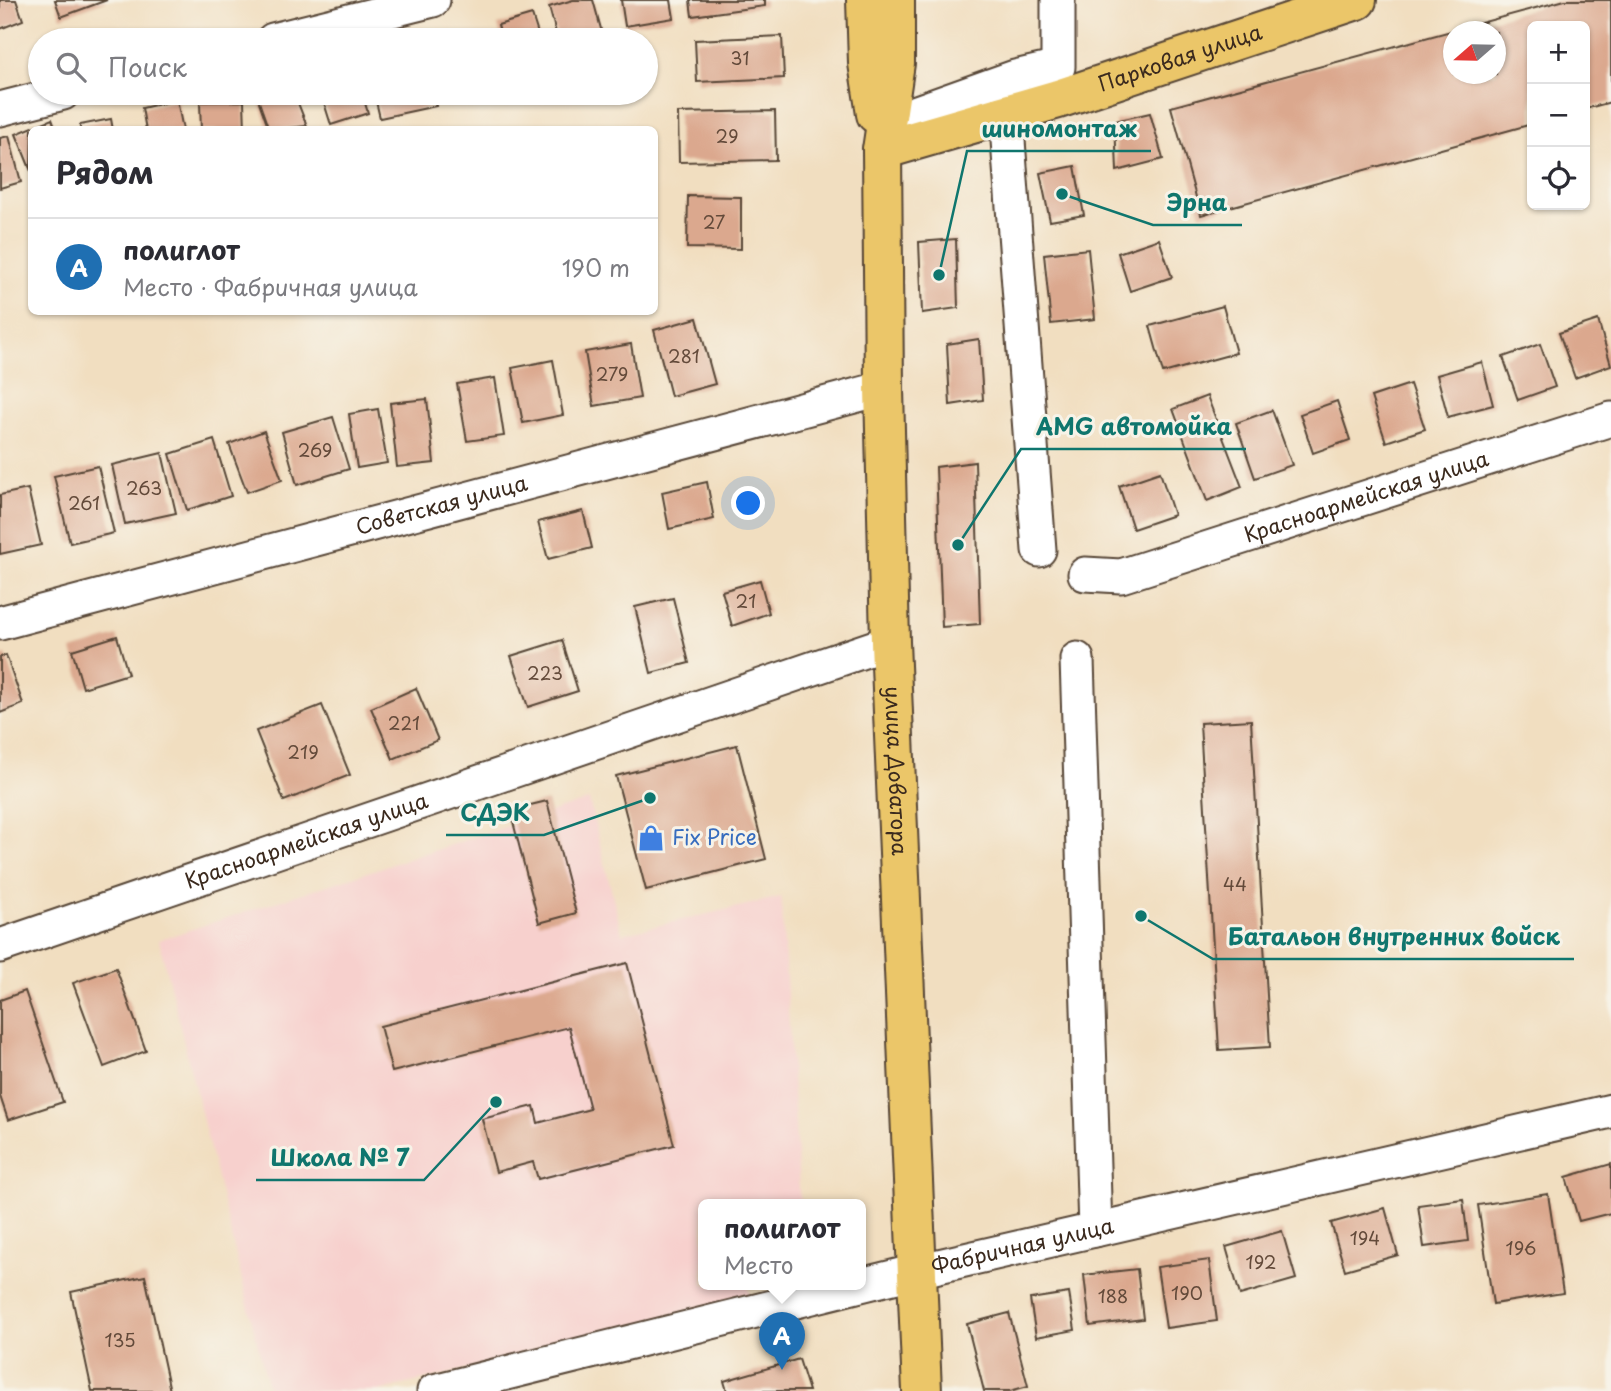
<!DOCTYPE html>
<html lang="ru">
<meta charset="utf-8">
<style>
:root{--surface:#fff;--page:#f7f7f7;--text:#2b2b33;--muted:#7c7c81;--line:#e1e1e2;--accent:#1f6fb2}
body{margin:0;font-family:"Playpen Sans",sans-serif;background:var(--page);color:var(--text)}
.controls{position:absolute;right:21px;top:21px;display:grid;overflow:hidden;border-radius:10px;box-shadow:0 2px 5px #0004}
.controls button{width:63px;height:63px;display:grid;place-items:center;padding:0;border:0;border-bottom:2px solid var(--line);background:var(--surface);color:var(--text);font:35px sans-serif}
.compass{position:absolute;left:1443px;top:21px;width:63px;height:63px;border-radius:50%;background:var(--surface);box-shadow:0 2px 5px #0004;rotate:250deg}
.you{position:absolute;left:749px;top:504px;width:24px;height:24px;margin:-18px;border:5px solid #fff;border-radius:50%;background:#1a73e8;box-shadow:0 0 0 10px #1a73e833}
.badge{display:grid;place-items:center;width:46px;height:46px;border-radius:50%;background:var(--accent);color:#fff;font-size:23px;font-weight:700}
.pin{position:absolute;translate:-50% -58px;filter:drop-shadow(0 2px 4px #0008)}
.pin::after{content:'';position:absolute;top:37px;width:24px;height:21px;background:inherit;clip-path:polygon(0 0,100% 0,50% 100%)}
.popup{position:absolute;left:698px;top:1199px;width:168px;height:91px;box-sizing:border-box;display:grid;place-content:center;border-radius:10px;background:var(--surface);filter:drop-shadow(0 2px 5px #0005);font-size:23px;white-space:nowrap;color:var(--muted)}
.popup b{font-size:26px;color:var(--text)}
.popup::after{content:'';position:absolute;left:50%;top:100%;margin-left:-14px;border:14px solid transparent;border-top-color:var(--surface)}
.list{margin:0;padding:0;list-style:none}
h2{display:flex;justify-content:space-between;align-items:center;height:91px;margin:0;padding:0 28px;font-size:30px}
h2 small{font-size:23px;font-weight:400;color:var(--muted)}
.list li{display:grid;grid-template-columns:46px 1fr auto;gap:21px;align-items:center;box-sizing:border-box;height:98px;padding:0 28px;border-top:2px solid var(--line)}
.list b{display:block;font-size:26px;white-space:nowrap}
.list p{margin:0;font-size:23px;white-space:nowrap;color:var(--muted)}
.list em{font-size:23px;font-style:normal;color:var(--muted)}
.icon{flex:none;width:38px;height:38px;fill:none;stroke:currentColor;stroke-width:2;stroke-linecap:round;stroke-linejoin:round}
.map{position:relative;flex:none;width:1611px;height:1391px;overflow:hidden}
.search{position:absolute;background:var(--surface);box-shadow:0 2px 5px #0004;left:28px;top:28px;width:630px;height:77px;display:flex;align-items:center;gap:18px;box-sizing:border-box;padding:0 24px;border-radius:38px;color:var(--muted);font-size:26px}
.panel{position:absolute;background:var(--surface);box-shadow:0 2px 5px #0004;left:28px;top:126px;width:630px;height:189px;border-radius:10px}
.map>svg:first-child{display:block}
.built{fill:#f7d0cd}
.building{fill:#dba88e;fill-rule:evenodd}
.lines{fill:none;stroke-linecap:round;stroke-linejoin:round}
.minor-casing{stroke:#564536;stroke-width:37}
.major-casing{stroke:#564536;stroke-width:42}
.minor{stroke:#fff;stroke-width:33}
.major{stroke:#ebc669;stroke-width:38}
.labels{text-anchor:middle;stroke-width:6;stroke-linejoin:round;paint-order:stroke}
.number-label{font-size:18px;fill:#634a3a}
.street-label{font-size:21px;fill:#3b2a1e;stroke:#f7f3e8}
.shop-label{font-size:21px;fill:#366cbe;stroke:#f7f3e8;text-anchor:start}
.leader{fill:none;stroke:#0f766e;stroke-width:2.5}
.callout-dot{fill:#0f766e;stroke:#f7f3e8;stroke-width:2.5}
.callout-label{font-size:23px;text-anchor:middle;font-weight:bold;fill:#0f766e;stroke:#f7f3e8;stroke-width:6;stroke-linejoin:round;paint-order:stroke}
</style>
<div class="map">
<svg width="1611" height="1391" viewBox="0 0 1611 1391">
<rect width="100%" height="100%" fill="#f7f3e8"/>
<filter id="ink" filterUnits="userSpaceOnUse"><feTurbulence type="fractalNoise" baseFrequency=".0143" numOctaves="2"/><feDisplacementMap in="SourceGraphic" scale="14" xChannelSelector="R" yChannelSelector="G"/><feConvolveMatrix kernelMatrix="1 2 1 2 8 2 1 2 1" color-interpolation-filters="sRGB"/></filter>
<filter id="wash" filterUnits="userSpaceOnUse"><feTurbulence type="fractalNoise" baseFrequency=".00686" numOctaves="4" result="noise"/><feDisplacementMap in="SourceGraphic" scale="28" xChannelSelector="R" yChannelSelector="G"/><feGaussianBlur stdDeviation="1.57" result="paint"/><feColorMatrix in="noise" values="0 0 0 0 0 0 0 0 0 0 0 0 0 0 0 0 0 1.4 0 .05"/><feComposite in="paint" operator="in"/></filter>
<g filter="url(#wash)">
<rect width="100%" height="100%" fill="#f1dec0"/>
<polygon class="built" points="589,800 622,934 781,897 800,1204 703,1204 703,1284 747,1284 751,1301 378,1391 269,1391 159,940"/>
<g id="blocks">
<g class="building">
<polygon points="0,0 16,0 23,20 0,29"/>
<polygon points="55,0 107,0 61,17"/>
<polygon points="573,0 593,0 604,40 558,40 549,7"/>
<polygon points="621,0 671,0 674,18 625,26"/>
<polygon points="690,0 765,0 765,6 692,16"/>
<path d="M 1565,0 L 1611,0 L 1611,102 L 1585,109 L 1585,26 L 1532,26 L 1532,124 L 1201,215 L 1171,107 ZM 1454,32 L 1496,32 L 1496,74 L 1454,74 Z"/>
<polygon points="532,15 540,40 502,40 498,25"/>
<polygon points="782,36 784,78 697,82 695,40"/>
<polygon points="265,93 294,93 307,126 269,130 257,96"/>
<polygon points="321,93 362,93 368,113 331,125"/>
<polygon points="374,93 433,93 436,106 380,118"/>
<polygon points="443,93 467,93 446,101"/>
<polygon points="177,100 183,130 146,130 142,108"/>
<polygon points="244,101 245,130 201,130 200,102"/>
<polygon points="775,111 776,160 679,162 678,113"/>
<polygon points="1150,113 1163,159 1117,171 1115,121"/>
<polygon points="52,119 56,130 32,130 31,171 16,134"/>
<polygon points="111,119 113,130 80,130 80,125"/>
<polygon points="9,136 21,182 0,188 0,138"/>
<polygon points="1075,166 1084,215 1050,221 1040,173"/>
<polygon points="688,196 741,197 741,249 687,248"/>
<polygon points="956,239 958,308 922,313 919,242"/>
<polygon points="1159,239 1172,277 1130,291 1118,253"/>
<polygon points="1088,249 1095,319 1051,324 1044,254"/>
<polygon points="1223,306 1236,353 1163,373 1150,326"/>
<polygon points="697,318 715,384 671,396 654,330"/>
<polygon points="1598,320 1611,365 1575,378 1559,333"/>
<polygon points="979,339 983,400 950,405 947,344"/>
<polygon points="631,344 640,398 594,406 585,352"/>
<polygon points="1540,344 1555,387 1518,400 1503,357"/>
<polygon points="553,360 563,415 523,423 512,368"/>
<polygon points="1482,362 1493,405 1448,417 1437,375"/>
<polygon points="495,378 504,436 467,441 457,384"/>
<polygon points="1410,384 1425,429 1386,442 1371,397"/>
<polygon points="1207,396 1242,487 1207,501 1173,409"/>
<polygon points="427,399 434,463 397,467 390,403"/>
<polygon points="1337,401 1350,440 1313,453 1300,414"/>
<polygon points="378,409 387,463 357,468 349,414"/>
<polygon points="1272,410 1292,465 1255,478 1236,423"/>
<polygon points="333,417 349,469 297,485 282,432"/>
<polygon points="264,431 282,480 247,492 229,444"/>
<polygon points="214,440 231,496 187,510 170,454"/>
<polygon points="162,453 176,513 125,524 112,465"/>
<polygon points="975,462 980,624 942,627 936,467"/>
<polygon points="98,466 114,533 70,543 54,476"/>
<polygon points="1160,472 1174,515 1133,529 1119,486"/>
<polygon points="707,482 714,519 669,529 662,492"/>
<polygon points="28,489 41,545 0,554 0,495"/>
<polygon points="583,511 592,548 548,559 538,522"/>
<polygon points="760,580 769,613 732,626 722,591"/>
<polygon points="673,598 689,663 651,673 635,607"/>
<polygon points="117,636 128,674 83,688 72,650"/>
<polygon points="562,640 578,691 528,707 511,656"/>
<polygon points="6,655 23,704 0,713 0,657"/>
<polygon points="416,688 438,740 393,759 371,708"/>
<polygon points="322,705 350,775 284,801 256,731"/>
<polygon points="1251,720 1270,1047 1219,1050 1200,723"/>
<polygon points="737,745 766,859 646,890 616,776"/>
<polygon points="547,801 576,913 539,923 510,810"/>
<polygon points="627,963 674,1145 538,1179 533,1162 496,1172 482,1119 534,1106 538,1123 590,1109 569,1027 392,1072 380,1026"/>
<polygon points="116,968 146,1051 104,1067 73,983"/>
<polygon points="25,991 63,1102 8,1120 0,1096 0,1000"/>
<polygon points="1611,1164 1611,1213 1579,1221 1566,1177"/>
<polygon points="1548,1194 1563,1293 1493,1304 1478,1205"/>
<polygon points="1463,1199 1468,1241 1424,1247 1418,1205"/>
<polygon points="1385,1208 1398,1255 1345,1270 1331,1223"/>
<polygon points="1282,1231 1296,1279 1240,1295 1226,1247"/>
<polygon points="1209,1260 1217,1321 1166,1328 1157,1267"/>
<polygon points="1137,1269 1143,1319 1090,1326 1084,1275"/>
<polygon points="145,1276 170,1391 92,1391 71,1292"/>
<polygon points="1069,1293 1075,1330 1036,1337 1030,1299"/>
<polygon points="1009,1313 1028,1386 1010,1391 984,1391 967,1324"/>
<polygon points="799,1359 809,1391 727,1391 724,1381"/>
</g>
</g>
</g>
<g filter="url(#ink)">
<use href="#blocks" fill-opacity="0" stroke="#564536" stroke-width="2"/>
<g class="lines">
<g class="minor-casing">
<g id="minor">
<polyline points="273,40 433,0"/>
<polyline points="0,109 63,93"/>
<polyline points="1006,114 1039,550"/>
<polyline points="886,123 1015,77 1058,67 1058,0"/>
<path id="s1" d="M 1085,574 L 1121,576 L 1611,419"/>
<path id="s2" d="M 0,623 L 884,388"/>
<polyline points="1077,659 1095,1230"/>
<path id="s3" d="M 0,946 L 890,642"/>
<path id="s4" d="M 434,1391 L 917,1271 L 1611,1111"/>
</g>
</g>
<g class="major-casing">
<g id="major">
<polyline points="866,0 868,63 876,114"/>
<path id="s5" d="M 895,0 L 895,63 L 882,150 L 884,388 L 890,642 L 922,1391"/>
<path id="s6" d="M 882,150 L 1058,99 L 1357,0"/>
</g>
</g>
<use href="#minor" class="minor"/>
<use href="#major" class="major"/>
</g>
</g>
<defs>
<g id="shop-bare" transform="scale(2.1)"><path d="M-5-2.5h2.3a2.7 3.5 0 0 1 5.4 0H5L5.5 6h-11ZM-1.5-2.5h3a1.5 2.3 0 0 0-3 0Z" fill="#3f7fe0" stroke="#f7f3e8" stroke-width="2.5" paint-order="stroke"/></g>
</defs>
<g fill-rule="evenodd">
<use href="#shop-bare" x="651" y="838"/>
</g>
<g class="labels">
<g class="number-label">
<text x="740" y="65">31</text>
<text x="727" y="143">29</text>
<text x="714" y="229">27</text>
<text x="684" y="363">281</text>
<text x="612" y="381">279</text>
<text x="315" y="457">269</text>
<text x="144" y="495">263</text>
<text x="84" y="510">261</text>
<text x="746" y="608">21</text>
<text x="545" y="680">223</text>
<text x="404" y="730">221</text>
<text x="303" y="759">219</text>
<text x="1235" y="891">44</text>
<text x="1365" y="1245">194</text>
<text x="1521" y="1255">196</text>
<text x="1261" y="1269">192</text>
<text x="1187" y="1300">190</text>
<text x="1113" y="1303">188</text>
<text x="120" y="1347">135</text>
</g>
<g class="street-label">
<text dy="7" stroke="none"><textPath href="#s6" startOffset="312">Парковая улица</textPath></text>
<text dy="7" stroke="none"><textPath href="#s1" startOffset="294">Красноармейская улица</textPath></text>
<text dy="7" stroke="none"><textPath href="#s2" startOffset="457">Советская улица</textPath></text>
<text dy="7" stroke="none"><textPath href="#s5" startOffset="772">улица Доватора</textPath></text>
<text dy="7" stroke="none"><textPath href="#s3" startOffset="324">Красноармейская улица</textPath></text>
<text dy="7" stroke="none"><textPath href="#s4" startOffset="606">Фабричная улица</textPath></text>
</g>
<g class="shop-label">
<text x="672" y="845">Fix Price</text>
</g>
</g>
<path class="leader" d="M939 275L967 151H1151M1062 194L1153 225H1242M958 545L1021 449H1246M650 798L544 835H446M1141 916L1213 959H1574M496 1102L424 1180H256"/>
<g class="callout-dot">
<circle cx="939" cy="275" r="7"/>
<circle cx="1062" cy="194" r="7"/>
<circle cx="958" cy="545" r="7"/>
<circle cx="650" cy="798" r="7"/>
<circle cx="1141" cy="916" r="7"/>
<circle cx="496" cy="1102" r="7"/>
</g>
<g class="callout-label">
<text x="1059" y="137">шиномонтаж</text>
<text x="1197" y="211">Эрна</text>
<text x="1134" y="435">AMG автомойка</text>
<text x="495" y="821">СДЭК</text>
<text x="1394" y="945">Батальон внутренних войск</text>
<text x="340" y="1166">Школа № 7</text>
</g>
</svg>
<div class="controls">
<button>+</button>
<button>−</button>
<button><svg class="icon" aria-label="locate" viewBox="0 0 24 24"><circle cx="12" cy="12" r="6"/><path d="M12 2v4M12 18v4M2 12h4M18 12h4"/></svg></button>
</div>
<svg class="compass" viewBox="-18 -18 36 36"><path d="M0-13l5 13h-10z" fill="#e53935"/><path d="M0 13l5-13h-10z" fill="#7c7c81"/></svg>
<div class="you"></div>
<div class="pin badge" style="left:782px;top:1370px">A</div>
<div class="popup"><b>полиглот</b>Место</div>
<div class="search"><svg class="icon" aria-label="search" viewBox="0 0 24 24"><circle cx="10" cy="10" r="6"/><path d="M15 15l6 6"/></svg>Поиск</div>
<section class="panel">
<h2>Рядом<small></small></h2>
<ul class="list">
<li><span class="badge">A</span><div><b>полиглот</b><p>Место · Фабричная улица</p></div><em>190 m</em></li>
</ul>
</section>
</div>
